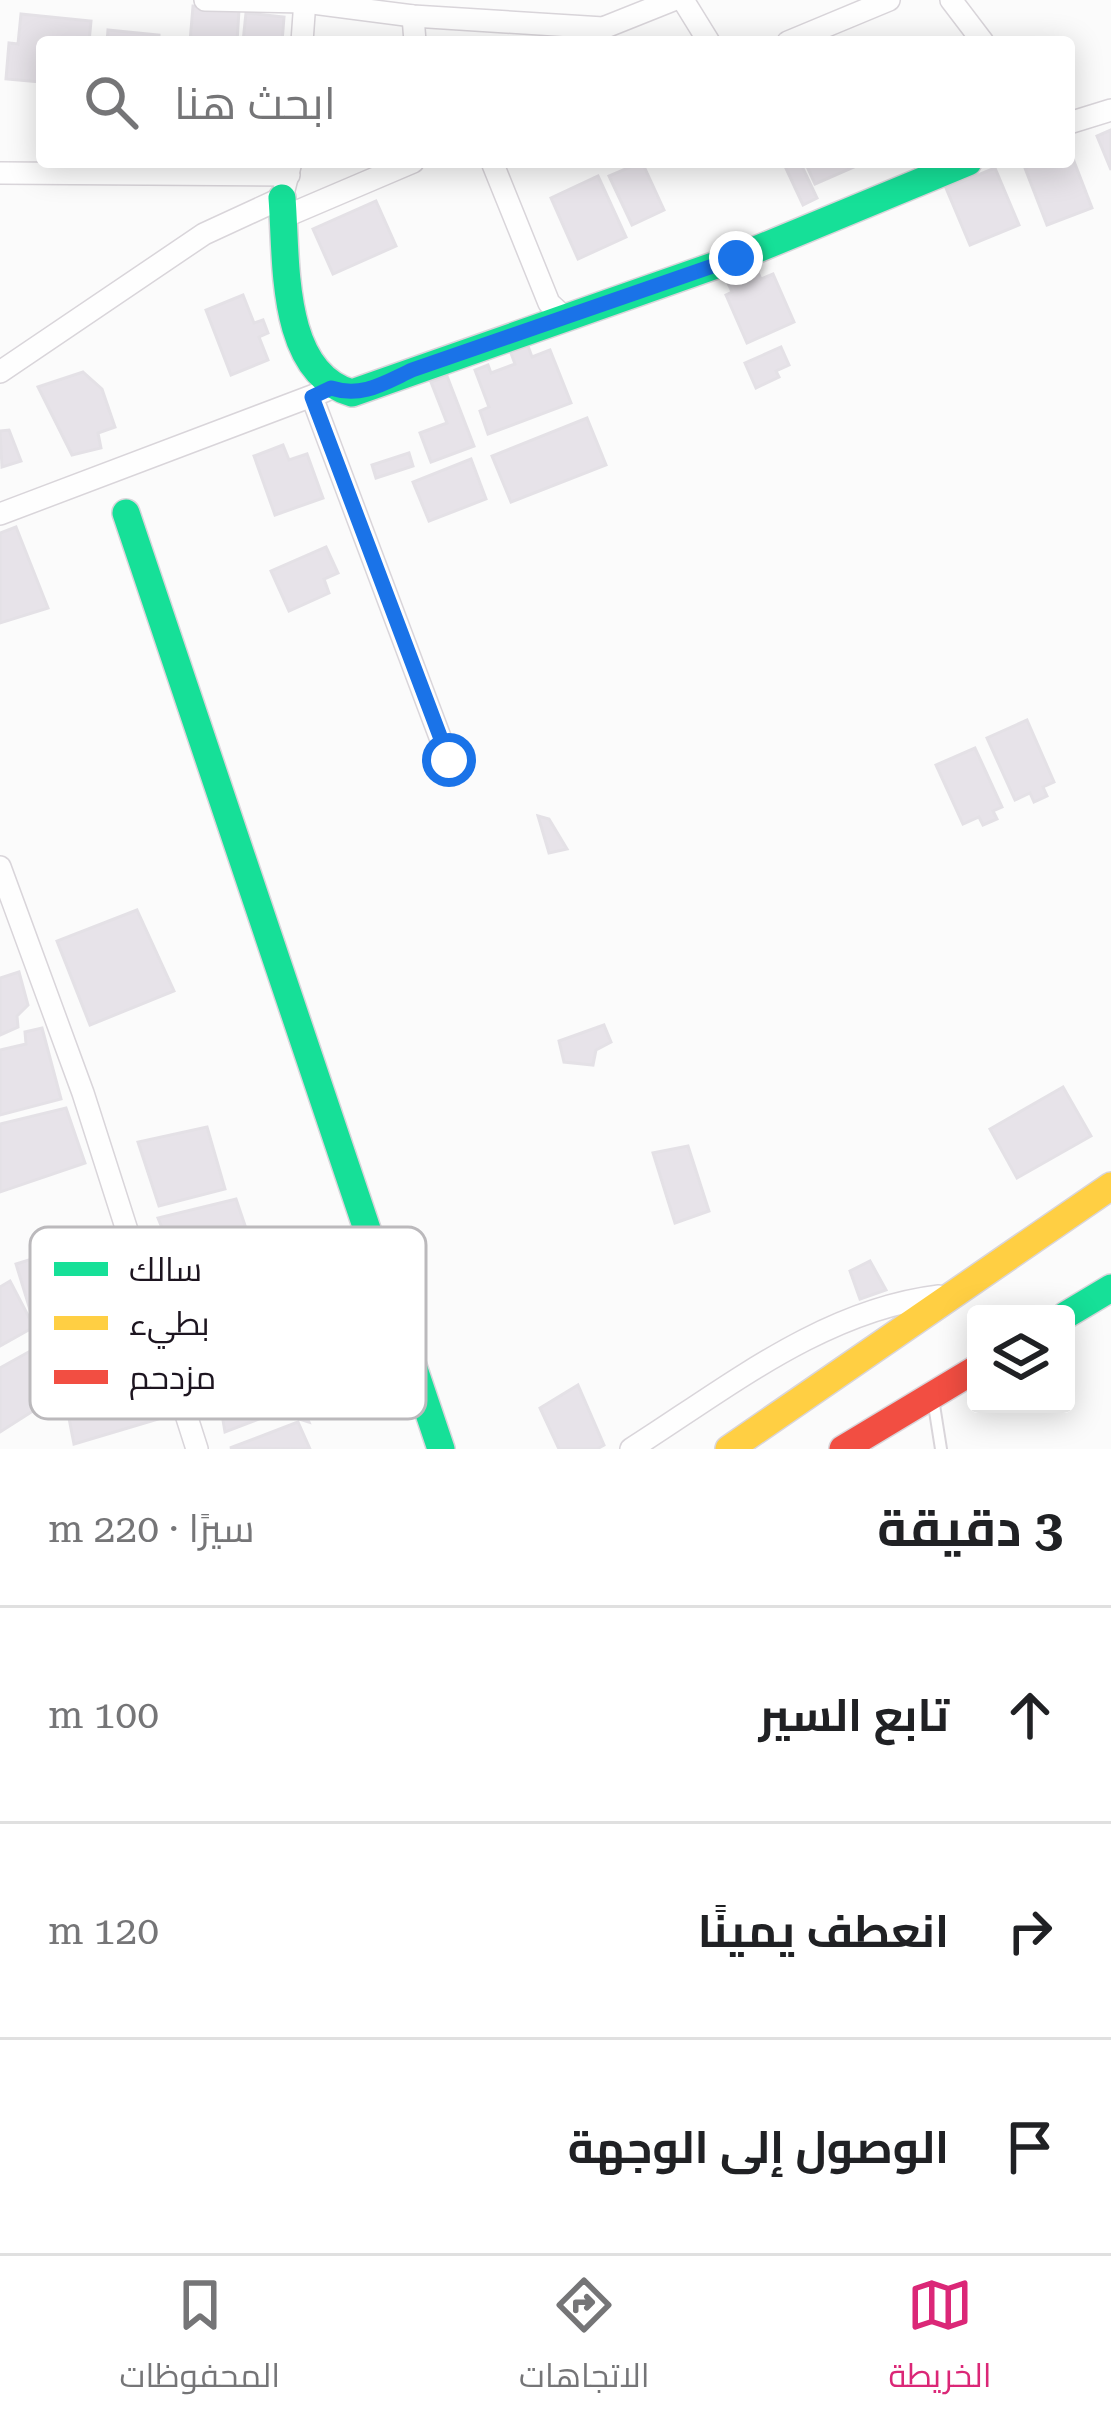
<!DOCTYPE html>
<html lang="ar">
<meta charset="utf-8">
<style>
:root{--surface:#fff;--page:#f2f2f2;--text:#202124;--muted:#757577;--line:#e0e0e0;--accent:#db2777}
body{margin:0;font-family:"Roboto Serif",Cairo,serif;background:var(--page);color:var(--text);direction:rtl}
.controls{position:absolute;right:36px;bottom:36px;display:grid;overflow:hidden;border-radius:12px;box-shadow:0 6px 30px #0003}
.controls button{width:108px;height:108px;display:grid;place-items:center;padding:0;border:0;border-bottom:3px solid var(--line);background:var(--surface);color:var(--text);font:60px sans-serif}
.stop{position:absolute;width:36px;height:36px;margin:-27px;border:9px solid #1a73e8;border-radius:50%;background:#fff}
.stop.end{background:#1a73e8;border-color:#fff;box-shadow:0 3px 12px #0008}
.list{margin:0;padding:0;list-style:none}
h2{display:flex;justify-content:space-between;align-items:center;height:156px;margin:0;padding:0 48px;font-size:51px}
h2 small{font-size:39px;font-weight:400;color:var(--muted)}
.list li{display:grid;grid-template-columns:78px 1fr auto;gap:36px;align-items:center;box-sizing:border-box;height:216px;padding:0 48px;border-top:3px solid var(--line)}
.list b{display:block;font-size:45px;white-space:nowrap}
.list em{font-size:39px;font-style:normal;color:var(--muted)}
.icon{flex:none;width:66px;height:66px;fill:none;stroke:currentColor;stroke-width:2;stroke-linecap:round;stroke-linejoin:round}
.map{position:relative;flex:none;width:1111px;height:1449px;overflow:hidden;direction:ltr}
.search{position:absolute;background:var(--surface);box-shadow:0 6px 30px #0003;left:36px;right:36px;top:36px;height:132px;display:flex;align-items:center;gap:30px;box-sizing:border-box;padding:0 42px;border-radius:12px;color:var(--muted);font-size:45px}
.sheet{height:804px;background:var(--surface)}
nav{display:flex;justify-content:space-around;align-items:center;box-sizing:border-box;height:168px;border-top:3px solid var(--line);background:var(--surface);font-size:33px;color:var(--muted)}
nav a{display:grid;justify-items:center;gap:6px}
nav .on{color:var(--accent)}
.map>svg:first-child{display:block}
.building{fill:#e7e3e9;stroke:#e4e1e6;stroke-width:3}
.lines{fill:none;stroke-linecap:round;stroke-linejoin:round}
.lane-casing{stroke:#d9d5da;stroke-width:14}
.street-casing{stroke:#d9d5da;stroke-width:24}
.fast-casing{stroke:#d9d5da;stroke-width:30}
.slow-casing{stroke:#d9d5da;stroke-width:30}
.jam-casing{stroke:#d9d5da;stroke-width:30}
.lane{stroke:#fefefe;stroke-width:10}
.street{stroke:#fefefe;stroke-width:21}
.fast{stroke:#16e098;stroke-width:27}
.slow{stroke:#ffcf43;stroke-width:27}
.jam{stroke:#f24e42;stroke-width:27}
.route{stroke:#1a73e8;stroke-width:15}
.key{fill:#fff;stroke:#bbb9bc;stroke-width:3}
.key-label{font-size:33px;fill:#1d1520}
</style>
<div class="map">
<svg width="1111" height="1449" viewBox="0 0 1111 1449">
<rect width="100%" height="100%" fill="#fbfbfb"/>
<g class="building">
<polygon points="193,6 239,10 237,42 190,42"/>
<polygon points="246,13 284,17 282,42 243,42"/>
<polygon points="21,14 91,21 89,42 42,42 42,82 6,79 9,43 18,44"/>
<polygon points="108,30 159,35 159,42 107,42"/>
<polygon points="1111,130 1111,170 1097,136"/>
<polygon points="1070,151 1092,208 1047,225 1025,168 1040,162 1069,162"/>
<polygon points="642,162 664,210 632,225 609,176"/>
<polygon points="783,162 800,162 817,198 803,205"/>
<polygon points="805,162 852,162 854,167 815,184"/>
<polygon points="995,168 1019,225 970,245 946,188"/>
<polygon points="598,176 626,237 578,259 551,198"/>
<polygon points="376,201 396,246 333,274 313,229"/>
<polygon points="756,268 761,279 773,274 794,322 747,343 726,295 732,292 727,281"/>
<polygon points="243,295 254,323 263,320 268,333 259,337 268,360 231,375 206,310"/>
<polygon points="525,338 532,357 550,350 571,403 488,434 480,411 489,407 475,370 488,365 491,373 515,364 508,345"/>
<polygon points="781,347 789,365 776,371 779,377 756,388 745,363"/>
<polygon points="83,372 102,389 115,427 98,433 101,448 72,455 38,387"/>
<polygon points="447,376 474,446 431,462 420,433 447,423 431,382"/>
<polygon points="587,418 606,465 511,502 492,456"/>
<polygon points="9,430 21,461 2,467 0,431"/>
<polygon points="283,445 289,460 307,454 323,498 275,515 254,456"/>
<polygon points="409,453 413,466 376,478 372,465"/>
<polygon points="471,459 486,499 429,521 413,482"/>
<polygon points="16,527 48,608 0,623 0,533"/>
<polygon points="326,547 338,573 324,579 329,593 289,611 271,571"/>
<polygon points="1027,720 1054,782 1043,787 1047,796 1034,802 1030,793 1015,800 987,738"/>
<polygon points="975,748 1002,807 993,811 997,819 983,825 979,817 963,824 936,765"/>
<polygon points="538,816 549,819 567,849 549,853"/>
<polygon points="137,910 174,991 90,1025 57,941"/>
<polygon points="19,972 28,1005 17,1016 18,1027 0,1035 0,978"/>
<polygon points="604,1025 611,1042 596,1050 593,1065 564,1062 559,1041"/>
<polygon points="42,1028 61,1099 0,1115 0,1050 26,1044 25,1032"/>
<polygon points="1063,1087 1091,1136 1017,1178 990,1129"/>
<polygon points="66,1108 85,1163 0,1192 0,1124"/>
<polygon points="207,1127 225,1189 159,1206 138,1142"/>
<polygon points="688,1146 709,1211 675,1223 653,1153"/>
<polygon points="236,1199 257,1261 184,1281 158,1218"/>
<polygon points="109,1235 127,1288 31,1313 16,1264"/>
<polygon points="870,1261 886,1290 860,1299 850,1271"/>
<polygon points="10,1281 34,1327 0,1346 0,1287"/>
<polygon points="34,1349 58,1395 0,1432 0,1368"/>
<polygon points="278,1350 309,1422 277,1412 225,1432 215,1373"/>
<polygon points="150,1358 165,1417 74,1444 62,1382"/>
<polygon points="578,1385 604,1445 597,1449 559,1449 540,1408"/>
<polygon points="298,1422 310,1449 230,1448"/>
</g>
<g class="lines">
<g class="lane-casing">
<polyline id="lane" points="934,1405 941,1449"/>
</g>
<g class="street-casing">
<g id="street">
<polyline points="205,0 305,2 413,16 603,28 673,0"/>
<polyline points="683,0 709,42"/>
<polyline points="951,0 983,42"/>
<polyline points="413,16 415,42"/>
<polyline points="302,42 305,0"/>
<polyline points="788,42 889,0"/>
<polyline points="1069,123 1111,110"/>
<polyline points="492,162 549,303 563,316"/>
<polyline points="0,173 289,175"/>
<polyline points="284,217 413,162"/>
<polyline points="0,372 204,234 282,198 291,162"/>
<polyline points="312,397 449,761"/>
<polyline points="0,514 325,391"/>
<polyline points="0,867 83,1093 197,1449"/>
<path d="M 631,1449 C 727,1388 823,1310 939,1296"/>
</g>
</g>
<g class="fast-casing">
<g id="fast">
<path d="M 282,198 C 287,260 279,372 352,393 L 736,258 L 968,162"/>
<polyline points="126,513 441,1449"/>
<polyline points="1066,1315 1111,1288"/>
</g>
</g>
<g class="slow-casing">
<polyline id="slow" points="729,1449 1111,1186"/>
</g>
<g class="jam-casing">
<polyline id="jam" points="843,1449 976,1369"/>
</g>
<use href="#lane" class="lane"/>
<use href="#street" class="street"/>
<use href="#fast" class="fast"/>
<use href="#slow" class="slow"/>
<use href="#jam" class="jam"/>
</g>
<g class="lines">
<path class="route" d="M 449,760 L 312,397 L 331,388 C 362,398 384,383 412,370 L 736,258"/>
</g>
<rect x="30" y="1227" width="396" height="192" rx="18" class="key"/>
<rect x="54" y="1262" width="54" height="14" fill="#16e098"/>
<rect x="54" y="1316" width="54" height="14" fill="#ffcf43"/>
<rect x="54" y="1370" width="54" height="14" fill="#f24e42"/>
<g class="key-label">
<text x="129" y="1281">سالك</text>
<text x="129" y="1335">بطيء</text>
<text x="129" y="1389">مزدحم</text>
</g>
</svg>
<div class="controls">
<button><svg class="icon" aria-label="layers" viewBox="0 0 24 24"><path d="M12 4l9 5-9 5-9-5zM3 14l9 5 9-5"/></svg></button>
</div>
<div class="stop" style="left:449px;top:760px"></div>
<div class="stop end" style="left:736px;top:258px"></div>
<div class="search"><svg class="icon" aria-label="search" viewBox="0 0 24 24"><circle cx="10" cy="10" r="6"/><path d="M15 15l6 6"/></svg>ابحث هنا</div>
</div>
<section class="sheet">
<h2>3 دقيقة<small>سيرًا · 220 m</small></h2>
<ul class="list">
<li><svg class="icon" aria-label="ahead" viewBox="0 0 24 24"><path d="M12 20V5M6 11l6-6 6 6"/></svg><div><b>تابع السير</b></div><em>100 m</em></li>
<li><svg class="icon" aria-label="right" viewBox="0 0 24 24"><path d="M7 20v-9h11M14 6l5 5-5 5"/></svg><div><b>انعطف يمينًا</b></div><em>120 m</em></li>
<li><svg class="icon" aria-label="arrive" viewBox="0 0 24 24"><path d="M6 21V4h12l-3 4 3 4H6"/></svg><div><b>الوصول إلى الوجهة</b></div></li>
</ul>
</section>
<nav>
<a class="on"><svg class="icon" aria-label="map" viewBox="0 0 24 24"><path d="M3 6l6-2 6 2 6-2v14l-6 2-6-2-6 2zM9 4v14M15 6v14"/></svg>الخريطة</a>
<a><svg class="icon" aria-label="directions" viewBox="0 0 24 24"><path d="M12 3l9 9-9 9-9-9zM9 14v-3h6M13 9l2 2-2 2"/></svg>الاتجاهات</a>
<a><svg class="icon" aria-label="saved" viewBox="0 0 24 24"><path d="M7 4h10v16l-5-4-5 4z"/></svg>المحفوظات</a>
</nav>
